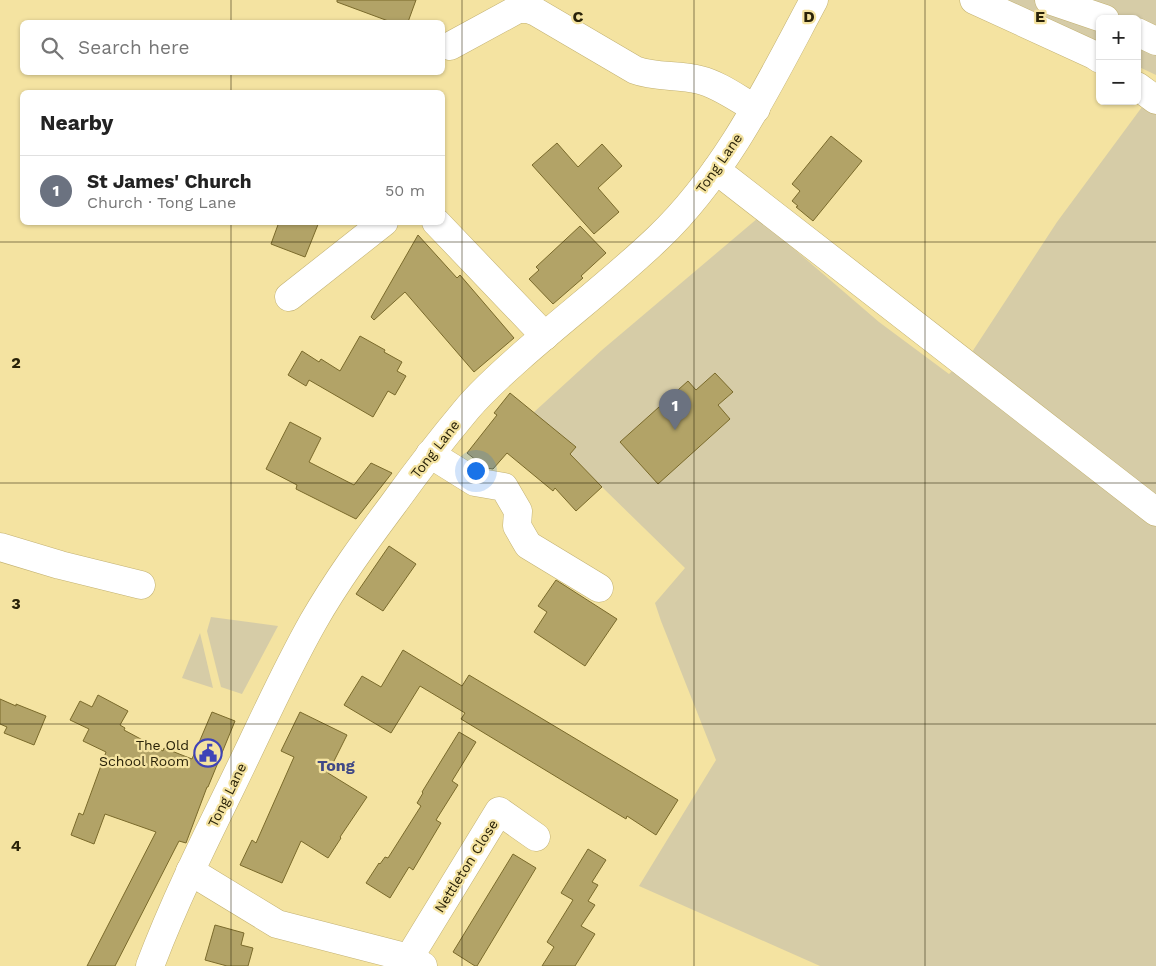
<!DOCTYPE html>
<meta charset="utf-8">
<style>
:root{--surface:#fff;--page:#f6f6f6;--text:#222;--muted:#767676;--line:#e0e0e0;--accent:#0f766e}
body{margin:0;font-family:"Work Sans",sans-serif;background:var(--page);color:var(--text)}
.controls{position:absolute;right:15px;top:15px;display:grid;overflow:hidden;border-radius:8px;box-shadow:0 1px 4px #0004}
.controls button{width:45px;height:45px;display:grid;place-items:center;padding:0;border:0;border-bottom:1px solid var(--line);background:var(--surface);color:var(--text);font:25px sans-serif}
.you{position:absolute;left:475px;top:470px;width:18px;height:18px;margin:-12px;border:4px solid #fff;border-radius:50%;background:#1a73e8;box-shadow:0 0 0 8px #1a73e833}
.badge{display:grid;place-items:center;width:32px;height:32px;border-radius:50%;background:var(--accent);color:#fff;font-size:16px;font-weight:700}
.pin{position:absolute;translate:-50% -41px;filter:drop-shadow(0 1px 2px #0008)}
.pin::after{content:'';position:absolute;top:26px;width:18px;height:15px;background:inherit;clip-path:polygon(0 0,100% 0,50% 100%)}
.list{margin:0;padding:0;list-style:none}
h2{display:flex;justify-content:space-between;align-items:center;height:65px;margin:0;padding:0 20px;font-size:21px}
h2 small{font-size:16px;font-weight:400;color:var(--muted)}
.list li{display:grid;grid-template-columns:32px 1fr auto;gap:15px;align-items:center;box-sizing:border-box;height:70px;padding:0 20px;border-top:1px solid var(--line)}
.list b{display:block;font-size:19px;white-space:nowrap}
.list p{margin:0;font-size:16px;white-space:nowrap;color:var(--muted)}
.list em{font-size:16px;font-style:normal;color:var(--muted)}
.icon{flex:none;width:28px;height:28px;fill:none;stroke:currentColor;stroke-width:2;stroke-linecap:round;stroke-linejoin:round}
.map{position:relative;flex:none;width:1156px;height:966px;overflow:hidden}
.search{position:absolute;background:var(--surface);box-shadow:0 1px 4px #0004;left:20px;top:20px;width:425px;height:55px;display:flex;align-items:center;gap:12px;box-sizing:border-box;padding:0 18px;border-radius:8px;color:var(--muted);font-size:19px}
.panel{position:absolute;background:var(--surface);box-shadow:0 1px 4px #0004;left:20px;top:90px;width:425px;height:135px;border-radius:8px}
.map>svg:first-child{display:block}
.green{fill:#d6cca7}
.building{fill:#b2a367;stroke:#7a6a2b}
.lines{fill:none;stroke-linecap:round;stroke-linejoin:round}
.minor-casing{stroke:#c2b172;stroke-width:29}
.minor{stroke:#fff;stroke-width:28}
.grid{fill:none;stroke:#292208;stroke-width:1;stroke-opacity:0.55}
.labels{text-anchor:middle;stroke-width:4.5;stroke-linejoin:round;paint-order:stroke}
.street-label{font-size:14px;fill:#292208;stroke:#f4e3a1}
.poi-label{font-size:14px;fill:#292208;stroke:#f4e3a1;text-anchor:end}
.quarter-label{font-size:16px;font-weight:bold;fill:#414986;stroke:#f4e3a1}
.grid-label{font-size:16px;text-anchor:middle;font-weight:bold;fill:#292208;stroke:#f4e3a1;stroke-width:4.5;stroke-linejoin:round;paint-order:stroke}
</style>
<div class="map">
<svg width="1156" height="966" viewBox="0 0 1156 966">
<rect width="100%" height="100%" fill="#f4e3a1"/>
<g class="green">
<polygon points="995,0 1156,0 1156,75 1137,66 1137,19 1100,19 1100,49"/>
<polygon points="1156,88 1156,966 820,966 639,886 716,760 661,621 655,603 685,568 602,487 570,454 576,447 533,413 602,350 758,218 879,322 949,374 972,352 1057,222"/>
<polygon points="211,617 278,626 242,694 221,687 207,631"/>
<polygon points="200,633 213,688 182,678"/>
</g>
<g class="building">
<polygon points="337,0 416,0 408,22 391,22 337,2"/>
<polygon points="831,136 862,161 813,221 796,207 798,206 792,201 800,191 792,184"/>
<polygon points="557,143 578,167 602,144 622,166 598,188 619,212 594,234 532,165"/>
<polygon points="279,222 319,222 305,257 271,244"/>
<polygon points="580,226 606,253 581,276 583,278 553,304 529,279 539,270 536,267"/>
<polygon points="418,235 457,278 460,275 514,338 474,372 405,292 374,320 371,317"/>
<polygon points="360,336 385,350 384,352 402,362 397,371 406,376 395,395 388,391 373,417 309,380 306,386 288,375 302,351 319,362 321,359 340,371"/>
<polygon points="715,373 733,392 718,405 730,419 658,484 620,442 688,381 696,390"/>
<polygon points="510,393 576,447 570,454 602,487 576,511 555,488 553,491 507,453 493,469 486,468 467,453 497,415 494,413"/>
<polygon points="290,422 321,438 309,462 354,485 371,463 392,473 356,519 296,489 297,485 266,469"/>
<polygon points="389,546 416,564 383,611 356,594"/>
<polygon points="556,580 617,619 585,666 534,632 547,612 538,606"/>
<polygon points="403,650 462,686 469,675 678,800 656,835 627,816 626,819 461,719 465,713 420,686 391,733 344,705 362,676 381,687"/>
<polygon points="98,695 128,711 120,725 125,728 124,730 163,751 164,748 192,759 212,712 235,721 208,787 207,787 186,843 179,841 115,966 87,966 156,832 105,814 94,844 71,835 79,813 83,815 106,752 83,741 89,729 70,720 80,701 92,707"/>
<polygon points="0,699 16,706 16,704 46,716 34,745 4,733 7,727 0,724"/>
<polygon points="300,712 347,735 328,773 367,797 340,837 341,838 328,858 301,841 282,883 240,865 252,840 256,843 294,757 281,751"/>
<polygon points="459,732 476,742 452,781 458,785 436,820 441,823 413,870 409,867 390,898 366,883 379,863 380,864 385,857 388,858 421,806 417,803 423,793 422,792"/>
<polygon points="588,849 606,860 592,882 598,885 588,901 595,905 581,926 595,934 575,966 542,966 554,947 547,942 573,900 561,893"/>
<polygon points="513,854 536,868 477,966 475,966 453,952"/>
<polygon points="215,925 244,933 241,945 253,948 248,966 227,966 205,960"/>
</g>
<g class="lines">
<g class="minor-casing">
<g id="minor">
<polyline points="974,0 1094,55 1100,59"/>
<polyline points="1049,0 1105,19"/>
<polyline points="1137,32 1156,41"/>
<path d="M 450,46 L 518,9 L 528,9 L 536,12 L 635,70 C 656,78 678,74 700,80 C 720,85 738,99 756,109"/>
<polyline points="1137,86 1156,100"/>
<polyline points="716,170 1156,512"/>
<polyline points="436,222 545,336"/>
<polyline points="289,297 384,222"/>
<polyline points="430,454 475,482 504,487 518,511 517,526 528,545 599,588"/>
<polyline points="0,547 60,565 141,585"/>
<polyline points="190,871 277,924 409,958 423,966"/>
<polyline points="409,958 499,811 536,837"/>
<path d="M 150,966 C 173,905 202,846 231,787 C 258,732 283,675 313,622 C 337,580 365,542 394,503 C 417,471 441,440 467,409 C 482,391 500,375 518,359 C 564,318 613,281 658,238 C 727,172 769,84 814,0"/>
</g>
</g>
<use href="#minor" class="minor"/>
</g>
<path class="grid" d="M 231,0 L 231,22M 462,0 L 462,966M 694,0 L 694,966M 925,0 L 925,966M 231,72 L 231,92M 231,222 L 231,966M 0,242 L 1156,242M 0,483 L 1156,483M 0,724 L 1156,724"/>
<defs>
<g id="civic-ring" transform="scale(1.4375)"><circle r="9.5" fill="#f4e3a1" stroke="#3f43b7" stroke-width="1.5"/><path d="M-.6-6.5H3V-4.5H.6V-3L4-1V1h2V6H-6V1h2V-1L-.6-3ZM-1.2 2.5V6h2.4V2.5Z" fill="#3f43b7"/></g>
</defs>
<g fill-rule="evenodd">
<use href="#civic-ring" x="208" y="753"/>
</g>
<g class="labels">
<g class="street-label">
<text transform="translate(719 163) rotate(-55)" y="5">Tong Lane</text>
<text transform="translate(435 449) rotate(-52)" y="5">Tong Lane</text>
<text transform="translate(227 795) rotate(-64)" y="5">Tong Lane</text>
<text transform="translate(466 866) rotate(-58)" y="5">Nettleton Close</text>
</g>
<g class="poi-label">
<text x="189" y="750">The Old<tspan x="189" dy="16">School Room</tspan></text>
</g>
<g class="quarter-label">
<text x="336" y="771">Tong</text>
</g>
</g>
<g class="grid-label">
<text x="578" y="22">C</text>
<text x="809" y="22">D</text>
<text x="1040" y="22">E</text>
<text x="16" y="368">2</text>
<text x="16" y="609">3</text>
<text x="16" y="851">4</text>
</g>
</svg>
<div class="controls">
<button>+</button>
<button>−</button>
</div>
<div class="you"></div>
<div class="pin badge" style="left:675px;top:430px;background:#6b7280">1</div>
<div class="search"><svg class="icon" aria-label="search" viewBox="0 0 24 24"><circle cx="10" cy="10" r="6"/><path d="M15 15l6 6"/></svg>Search here</div>
<section class="panel">
<h2>Nearby<small></small></h2>
<ul class="list">
<li><span class="badge" style="background:#6b7280">1</span><div><b>St James' Church</b><p>Church · Tong Lane</p></div><em>50 m</em></li>
</ul>
</section>
</div>
